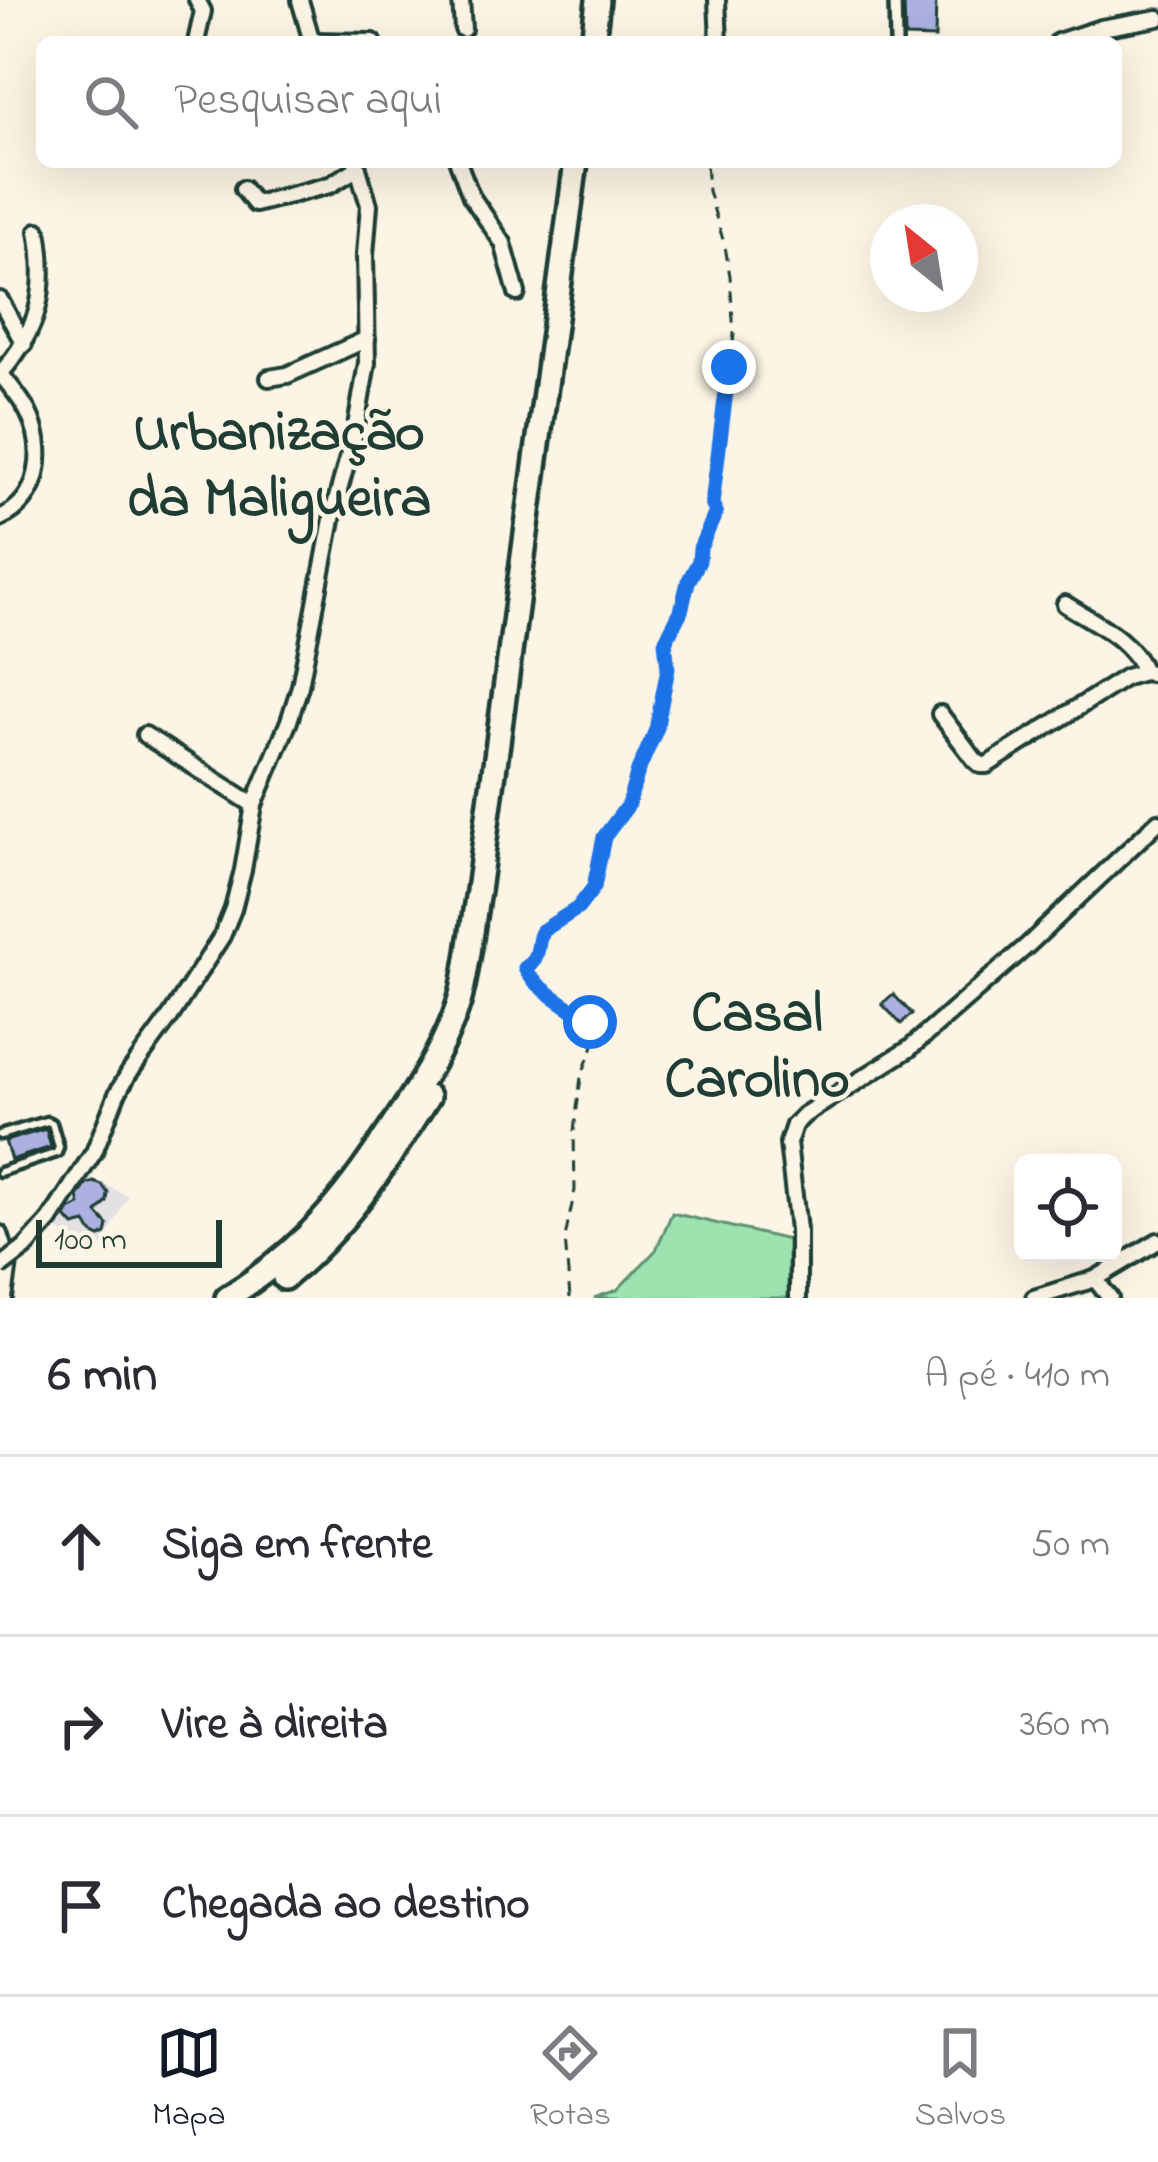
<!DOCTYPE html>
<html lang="pt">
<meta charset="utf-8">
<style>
:root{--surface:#fff;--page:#f7f7f7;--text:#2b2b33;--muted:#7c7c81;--line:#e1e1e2;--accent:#111827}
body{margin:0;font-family:"Indie Flower",sans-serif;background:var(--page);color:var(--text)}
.controls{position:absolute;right:36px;bottom:36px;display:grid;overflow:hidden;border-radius:18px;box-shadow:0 12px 48px #0002}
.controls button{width:108px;height:108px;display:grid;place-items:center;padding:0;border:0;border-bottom:3px solid var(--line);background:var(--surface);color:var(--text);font:60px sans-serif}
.compass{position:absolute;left:870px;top:204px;width:108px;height:108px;border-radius:50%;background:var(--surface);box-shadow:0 12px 48px #0002;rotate:330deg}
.scale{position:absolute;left:36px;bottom:30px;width:186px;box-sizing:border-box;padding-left:12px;border:6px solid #1f3d34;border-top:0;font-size:33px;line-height:42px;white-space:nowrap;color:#1f3d34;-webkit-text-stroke:9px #fcf5e5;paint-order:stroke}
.stop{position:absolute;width:36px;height:36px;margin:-27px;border:9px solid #1a73e8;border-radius:50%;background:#fff}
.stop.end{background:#1a73e8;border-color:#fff;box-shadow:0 3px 12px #0008}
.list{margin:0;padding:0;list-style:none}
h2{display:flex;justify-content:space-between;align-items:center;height:156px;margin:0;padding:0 48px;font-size:51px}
h2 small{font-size:39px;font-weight:400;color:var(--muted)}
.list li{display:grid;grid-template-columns:78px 1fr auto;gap:36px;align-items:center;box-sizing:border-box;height:180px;padding:0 48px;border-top:3px solid var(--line)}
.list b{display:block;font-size:45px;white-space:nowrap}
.list em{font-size:39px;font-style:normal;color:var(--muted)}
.icon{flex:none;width:66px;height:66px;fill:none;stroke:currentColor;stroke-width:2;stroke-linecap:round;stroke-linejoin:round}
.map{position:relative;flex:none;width:1158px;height:1298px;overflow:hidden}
.search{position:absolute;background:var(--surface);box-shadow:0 12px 48px #0002;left:36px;right:36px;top:36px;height:132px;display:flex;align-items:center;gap:30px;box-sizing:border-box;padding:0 42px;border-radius:18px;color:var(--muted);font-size:45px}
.sheet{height:696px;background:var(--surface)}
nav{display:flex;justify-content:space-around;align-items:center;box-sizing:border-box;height:168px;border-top:3px solid var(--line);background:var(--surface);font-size:33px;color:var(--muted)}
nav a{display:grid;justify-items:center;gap:6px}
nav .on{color:var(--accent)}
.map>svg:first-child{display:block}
.built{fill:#e4e1e4}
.green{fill:#9de3b0;stroke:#5e9072;stroke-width:3}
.building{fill:#acb1e2;stroke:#1f3d34;stroke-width:3}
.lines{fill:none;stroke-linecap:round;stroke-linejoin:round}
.service-casing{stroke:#1f3d34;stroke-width:15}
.pedestrian-casing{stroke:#1f3d34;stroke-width:18}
.minor-casing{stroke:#1f3d34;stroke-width:22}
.primary-casing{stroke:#1f3d34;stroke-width:30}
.path{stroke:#1f3d34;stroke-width:3;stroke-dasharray:12 9;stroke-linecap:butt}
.service{stroke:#fcf5e5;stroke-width:6}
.pedestrian{stroke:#fcf5e5;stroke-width:9}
.minor{stroke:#fcf5e5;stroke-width:14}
.primary{stroke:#fcf5e5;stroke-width:21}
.minor-bridge-casing{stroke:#1f3d34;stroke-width:22;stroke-linecap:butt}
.minor-bridge{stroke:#fcf5e5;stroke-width:14}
.route{stroke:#1a73e8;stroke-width:15}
.labels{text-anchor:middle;stroke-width:9;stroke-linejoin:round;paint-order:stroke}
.neighbourhood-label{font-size:57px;font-weight:bold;fill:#1f3d34;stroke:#fcf5e5}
</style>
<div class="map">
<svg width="1158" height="1298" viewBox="0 0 1158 1298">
<rect width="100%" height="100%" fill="#fcf5e5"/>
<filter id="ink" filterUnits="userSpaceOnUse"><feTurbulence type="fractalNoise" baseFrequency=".00833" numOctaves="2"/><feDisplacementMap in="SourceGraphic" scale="24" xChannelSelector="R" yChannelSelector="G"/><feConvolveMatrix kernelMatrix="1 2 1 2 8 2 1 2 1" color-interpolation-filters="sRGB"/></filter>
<g filter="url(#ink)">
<polygon class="built" points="88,1176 128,1196 99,1253 54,1228 70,1200"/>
<polygon class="green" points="672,1213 788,1240 788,1298 594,1298 617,1290 656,1250"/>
<g class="building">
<polygon points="904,0 936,0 935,38 905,37"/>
<polygon points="893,994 912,1014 901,1024 882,1004"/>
<polygon points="46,1129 51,1147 11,1160 5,1141"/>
<polygon points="94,1182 102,1185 108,1193 107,1202 97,1213 108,1225 106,1234 100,1237 92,1233 86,1223 74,1226 66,1217 70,1210 80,1205 78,1197 87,1184"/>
</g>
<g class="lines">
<g class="service-casing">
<polyline id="service" points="0,1135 47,1121 52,1123 59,1147 57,1153 0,1172"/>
</g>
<g class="pedestrian-casing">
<polyline id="pedestrian" points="895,0 896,42"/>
</g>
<g class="minor-casing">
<g id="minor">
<polyline points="300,0 312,42"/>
<polyline points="461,0 463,29"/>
<polyline points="717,0 719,42"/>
<polyline points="312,41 373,42"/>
<polyline points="196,42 203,11 197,0"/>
<polyline points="1058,42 1101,28 1158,18"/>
<polyline points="458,162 471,196 503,243 517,293"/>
<polyline points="243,189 255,204 330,185 358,168"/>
<polyline points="0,300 24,344"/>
<path d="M 0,373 C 9,385 21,398 28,412 C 47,450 41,500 0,518"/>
<path d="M 0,374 C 40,329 48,289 38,231"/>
<polyline points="269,378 287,375 367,339"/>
<path d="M 1065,604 C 1093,622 1132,639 1144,672"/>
<polyline points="940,714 975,760 981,765 987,765 1126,677 1144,672 1158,674"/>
<polyline points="145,735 254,805"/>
<polyline points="50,1220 94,1152 117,1094 129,1073 170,1017 222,936 233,909 243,870 254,805 289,721 300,686 334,509 355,432 367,363 365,255 369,205 356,162"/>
<polyline points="0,1234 9,1263 4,1298"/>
<polyline points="1095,1279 1110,1298"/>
<polyline points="798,1298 798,1230 788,1143 794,1125 804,1115 909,1049 1028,945 1158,822"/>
<polyline points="1034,1298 1095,1279 1158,1241"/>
</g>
</g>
<g class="primary-casing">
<g id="primary">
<polyline points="593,42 598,0"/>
<path d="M 284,1278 C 345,1229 387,1163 428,1097"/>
<path d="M 227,1298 C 312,1244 347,1195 401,1113 C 424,1078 448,1040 460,999 C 469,964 472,927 478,891 L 576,162"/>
</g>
</g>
<path class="path" d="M 570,1298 L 565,1238 L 575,1190 L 574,1131 L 581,1077 L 594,1043 L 594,1030 L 584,1016 L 552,993 L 535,985 L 525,969 C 541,960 535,945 542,931 L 578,907 L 594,887 L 604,837 L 628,805 L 638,771 L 653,741 L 668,668 L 665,642 L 681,611 L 689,582 L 699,561 L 707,530 L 716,512 L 713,504 L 720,453 L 720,423 L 734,335 L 730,276 L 725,246 L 708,191 L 706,162"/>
<use href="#service" class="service"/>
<use href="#pedestrian" class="pedestrian"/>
<use href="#minor" class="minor"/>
<use href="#primary" class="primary"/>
<g class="minor-bridge-casing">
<polyline id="minor-bridge" points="0,1267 25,1248 50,1220"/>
</g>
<use href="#minor-bridge" class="minor-bridge"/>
</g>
</g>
<g class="lines" filter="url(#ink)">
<path class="route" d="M 590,1022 C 571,1007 534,988 525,968 C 541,960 536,945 542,931 L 578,908 L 594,887 L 604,837 L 628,805 L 638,771 L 656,730 L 668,668 L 665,642 L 681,611 L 688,582 L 699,561 L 700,548 L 716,512 L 712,504 L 729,367"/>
</g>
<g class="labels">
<g class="neighbourhood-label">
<text x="279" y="449">Urbanização<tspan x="279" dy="66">da Maligueira</tspan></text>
<text x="757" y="1030">Casal<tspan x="757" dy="66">Carolino</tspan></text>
</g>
</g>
</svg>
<div class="controls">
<button><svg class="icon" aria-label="locate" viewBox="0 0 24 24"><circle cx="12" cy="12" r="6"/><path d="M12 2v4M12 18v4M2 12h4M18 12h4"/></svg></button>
</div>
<svg class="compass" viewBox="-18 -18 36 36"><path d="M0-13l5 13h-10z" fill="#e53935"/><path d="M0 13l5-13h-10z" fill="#7c7c81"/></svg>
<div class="scale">100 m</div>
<div class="stop" style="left:590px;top:1022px"></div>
<div class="stop end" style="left:729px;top:367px"></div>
<div class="search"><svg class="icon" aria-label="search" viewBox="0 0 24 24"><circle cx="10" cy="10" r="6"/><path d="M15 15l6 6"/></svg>Pesquisar aqui</div>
</div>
<section class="sheet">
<h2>6 min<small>A pé · 410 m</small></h2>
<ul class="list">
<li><svg class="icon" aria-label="ahead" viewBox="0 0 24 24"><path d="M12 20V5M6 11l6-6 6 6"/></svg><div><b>Siga em frente</b></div><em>50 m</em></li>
<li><svg class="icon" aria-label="right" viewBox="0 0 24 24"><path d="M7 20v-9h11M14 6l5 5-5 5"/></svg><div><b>Vire à direita</b></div><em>360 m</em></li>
<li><svg class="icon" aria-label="arrive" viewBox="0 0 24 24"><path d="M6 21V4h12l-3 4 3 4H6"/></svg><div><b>Chegada ao destino</b></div></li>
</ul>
</section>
<nav>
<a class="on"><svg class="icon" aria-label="map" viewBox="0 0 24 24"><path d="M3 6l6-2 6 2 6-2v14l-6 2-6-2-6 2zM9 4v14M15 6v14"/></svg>Mapa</a>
<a><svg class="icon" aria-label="directions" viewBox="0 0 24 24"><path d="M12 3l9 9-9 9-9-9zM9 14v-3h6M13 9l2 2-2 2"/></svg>Rotas</a>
<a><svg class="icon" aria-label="saved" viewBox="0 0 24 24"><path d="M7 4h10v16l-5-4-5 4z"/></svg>Salvos</a>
</nav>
